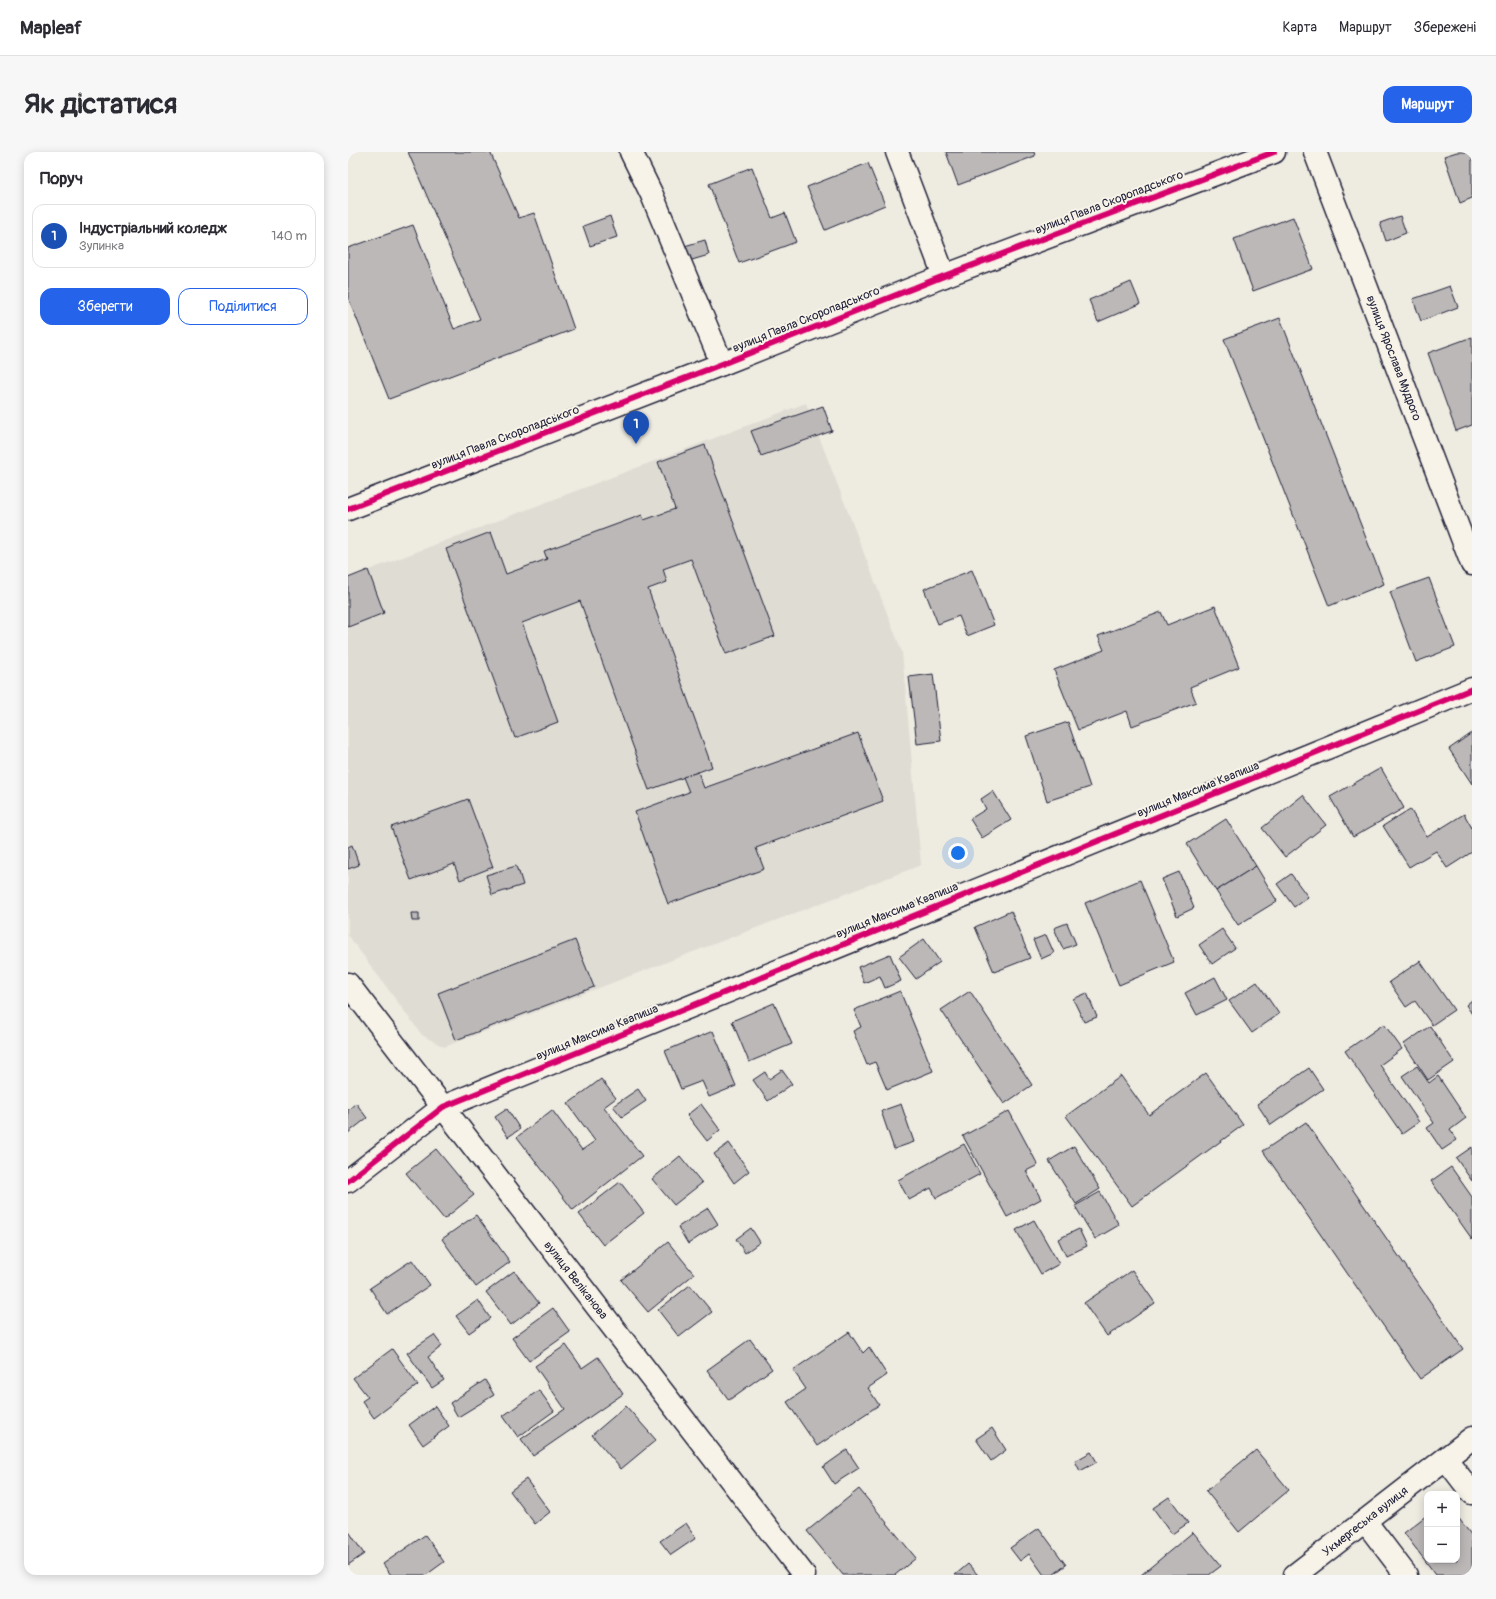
<!DOCTYPE html>
<html lang="uk">
<meta charset="utf-8">
<style>
:root{--surface:#fff;--page:#f7f7f7;--text:#2b2b33;--muted:#7c7c81;--line:#e1e1e2;--accent:#2563eb}
body{margin:0;font-family:Pangolin,sans-serif;background:var(--page);color:var(--text)}
.controls{position:absolute;right:12px;bottom:12px;display:grid;overflow:hidden;border-radius:8px;box-shadow:0 2px 10px #0003}
.controls button{width:36px;height:36px;display:grid;place-items:center;padding:0;border:0;border-bottom:1px solid var(--line);background:var(--surface);color:var(--text);font:20px sans-serif}
.you{position:absolute;left:610px;top:701px;width:14px;height:14px;margin:-10px;border:3px solid #fff;border-radius:50%;background:#1a73e8;box-shadow:0 0 0 6px #1a73e833}
.badge{display:grid;place-items:center;width:26px;height:26px;border-radius:50%;background:var(--accent);color:#fff;font-size:13px;font-weight:700}
.pin{position:absolute;translate:-50% -33px;filter:drop-shadow(0 1px 2px #0008)}
.pin::after{content:'';position:absolute;top:21px;width:14px;height:12px;background:inherit;clip-path:polygon(0 0,100% 0,50% 100%)}
.list{margin:0;padding:0;list-style:none}
h2{display:flex;justify-content:space-between;align-items:center;height:52px;margin:0;padding:0 16px;font-size:17px}
h2 small{font-size:13px;font-weight:400;color:var(--muted)}
.list li{display:grid;grid-template-columns:26px 1fr auto;gap:12px;align-items:center;box-sizing:border-box;height:64px;margin:0 8px 8px;padding:0 8px;border:1px solid var(--line);border-radius:12px}
.list b{display:block;font-size:15px;white-space:nowrap}
.list p{margin:0;font-size:13px;white-space:nowrap;color:var(--muted)}
.list em{font-size:13px;font-style:normal;color:var(--muted)}
.actions{display:flex;gap:8px;padding:12px 16px}
.actions a{flex:1;padding:9px 0;border:1px solid var(--accent);border-radius:12px;text-align:center;font-size:14px;color:var(--accent)}
.actions .main{background:var(--accent);color:#fff}
.map{position:relative;flex:none;width:1124px;height:1423px;overflow:hidden;border-radius:12px}
header{display:flex;align-items:center;gap:24px;box-sizing:border-box;height:56px;padding:0 20px;background:var(--surface);border-bottom:1px solid var(--line)}
header strong{font-size:19px}
nav{display:flex;gap:22px;margin-inline-start:auto;font-size:14px}
.intro{display:flex;align-items:center;justify-content:space-between;box-sizing:border-box;height:96px;padding:0 24px}
h1{margin:0;font-size:28px}
.button{padding:10px 18px;border-radius:12px;background:var(--accent);color:#fff;font-size:14px;font-weight:700}
main{display:flex;gap:24px;padding:0 24px}
aside{flex:1;background:var(--surface);border-radius:12px;box-shadow:0 2px 10px #0003}
.map>svg:first-child{display:block}
.built{fill:#dfdcd4}
.building{fill:#bbb8b7;stroke:#22223b}
.lines{fill:none;stroke-linecap:round;stroke-linejoin:round}
.minor-casing{stroke:#22223b;stroke-width:25}
.minor{stroke:#f7f3e8;stroke-width:22}
.cycleway-casing{stroke:#f7f3e8;stroke-width:8}
.cycleway{stroke:#d6006c;stroke-width:6}
.labels{text-anchor:middle;stroke-width:4;stroke-linejoin:round;paint-order:stroke}
.street-label{font-size:12px;fill:#22223b;stroke:#f7f3e8}
</style>
<header>
<strong>Mapleaf</strong>
<nav><a>Карта</a><a>Маршрут</a><a>Збережені</a></nav>
</header>
<div class="intro"><h1>Як дістатися</h1><a class="button">Маршрут</a></div>
<main>
<aside>
<h2>Поруч<small></small></h2>
<ul class="list">
<li><span class="badge" style="background:#1a4fb4">1</span><div><b>Індустріальний коледж</b><p>Зупинка</p></div><em>140 m</em></li>
</ul>
<div class="actions"><a class="main">Зберегти</a><a>Поділитися</a></div>
</aside>
<div class="map">
<svg width="1124" height="1423" viewBox="0 0 1124 1423">
<rect width="100%" height="100%" fill="#eeebe1"/>
<filter id="ink" filterUnits="userSpaceOnUse"><feTurbulence type="fractalNoise" baseFrequency=".025" numOctaves="2"/><feDisplacementMap in="SourceGraphic" scale="8" xChannelSelector="R" yChannelSelector="G"/><feConvolveMatrix kernelMatrix="1 2 1 2 8 2 1 2 1" color-interpolation-filters="sRGB"/></filter>
<g filter="url(#ink)">
<polygon class="built" points="458,251 554,500 573,713 96,895 74,883 0,783 0,426"/>
<g class="building">
<polygon points="60,0 142,0 171,66 186,61 226,177 41,247 0,145 0,96 65,73 106,177 132,167"/>
<polygon points="598,0 686,0 687,4 610,33"/>
<polygon points="1109,0 1124,0 1124,46 1112,51 1096,4"/>
<polygon points="520,11 537,53 477,78 459,35"/>
<polygon points="404,15 424,66 437,61 448,90 391,111 361,32"/>
<polygon points="262,64 269,85 242,94 235,74"/>
<polygon points="1052,64 1058,81 1038,89 1032,71"/>
<polygon points="945,65 965,117 905,139 886,87"/>
<polygon points="357,88 361,103 337,110 333,95"/>
<polygon points="783,130 792,152 750,170 741,148"/>
<polygon points="1102,134 1110,155 1073,169 1065,147"/>
<polygon points="932,166 1036,432 981,454 876,187"/>
<polygon points="1124,185 1124,273 1108,279 1080,201"/>
<polygon points="475,254 484,279 413,304 403,279"/>
<polygon points="357,293 427,484 378,502 343,407 315,417 319,430 300,437 364,615 301,638 232,449 174,471 210,570 167,586 98,397 143,380 158,422 199,407 196,399 294,363 296,368 327,357 310,310"/>
<polygon points="20,418 36,461 0,475 0,426"/>
<polygon points="624,418 646,473 619,484 611,464 590,472 576,437"/>
<polygon points="1081,426 1107,495 1068,510 1042,440"/>
<polygon points="867,454 891,515 842,535 848,550 784,574 779,559 730,578 706,518 756,498 750,484 813,460 819,473"/>
<polygon points="585,522 593,589 569,592 561,525"/>
<polygon points="720,570 742,635 699,649 678,584"/>
<polygon points="510,581 535,649 408,696 416,717 320,752 287,660 341,640 335,625 350,620 356,636"/>
<polygon points="1124,581 1124,632 1101,597"/>
<polygon points="1033,616 1056,656 1005,685 982,645"/>
<polygon points="645,639 663,668 634,686 622,667 638,657 633,647"/>
<polygon points="955,643 978,673 937,705 914,676"/>
<polygon points="120,647 145,715 112,728 106,712 63,728 43,675"/>
<polygon points="1062,657 1079,685 1116,662 1124,676 1124,700 1099,716 1088,699 1061,715 1035,674"/>
<polygon points="878,667 908,714 868,739 839,692"/>
<polygon points="4,693 11,713 0,717 0,695"/>
<polygon points="168,714 170,720 171,720 175,733 144,743 138,723"/>
<polygon points="908,714 929,749 890,773 868,739"/>
<polygon points="831,720 846,756 829,764 814,727"/>
<polygon points="943,722 960,745 946,755 929,732"/>
<polygon points="792,728 826,810 771,833 737,751"/>
<polygon points="663,759 682,806 646,820 627,775"/>
<polygon points="63,761 71,761 71,769 64,769"/>
<polygon points="719,771 728,792 715,797 706,776"/>
<polygon points="874,777 887,796 864,812 851,793"/>
<polygon points="698,783 706,801 693,807 685,788"/>
<polygon points="576,787 592,810 568,827 551,805"/>
<polygon points="227,788 246,835 108,888 90,841"/>
<polygon points="542,802 553,829 537,836 532,824 516,831 510,815"/>
<polygon points="1072,809 1106,858 1084,873 1067,849 1058,855 1041,830"/>
<polygon points="867,825 879,848 849,863 837,841"/>
<polygon points="909,830 931,862 904,881 881,849"/>
<polygon points="552,839 585,919 539,938 527,910 519,913 505,879 513,875 506,858"/>
<polygon points="622,839 684,933 656,952 593,858"/>
<polygon points="739,841 749,865 736,870 725,847"/>
<polygon points="1124,848 1124,862 1118,853"/>
<polygon points="426,851 444,892 401,910 384,869"/>
<polygon points="1036,872 1054,897 1032,913 1071,970 1054,982 997,899"/>
<polygon points="1082,874 1106,910 1080,928 1056,892"/>
<polygon points="365,879 388,934 361,945 354,929 333,937 317,899"/>
<polygon points="1069,914 1081,931 1090,924 1118,966 1102,978 1109,988 1094,998 1079,976 1086,971 1054,924"/>
<polygon points="961,916 975,937 923,973 909,952"/>
<polygon points="434,918 444,932 420,949 405,928 417,920 421,927"/>
<polygon points="858,921 895,973 784,1054 718,964 773,924 801,963"/>
<polygon points="253,927 268,946 256,955 294,1004 225,1058 169,985 204,958 234,998 247,989 220,952"/>
<polygon points="290,937 298,949 274,965 265,954"/>
<polygon points="8,951 19,966 0,981 0,958"/>
<polygon points="353,952 372,978 359,989 339,963"/>
<polygon points="553,952 566,990 546,997 533,959"/>
<polygon points="159,957 172,977 160,985 147,965"/>
<polygon points="661,959 690,1013 678,1019 693,1047 659,1065 615,984"/>
<polygon points="958,970 1115,1197 1072,1227 915,999"/>
<polygon points="381,991 401,1019 386,1031 366,1002"/>
<polygon points="616,992 632,1022 588,1046 583,1036 561,1048 550,1028"/>
<polygon points="726,994 752,1037 728,1052 701,1009"/>
<polygon points="1124,995 1124,1029 1108,1006"/>
<polygon points="88,997 126,1043 96,1067 58,1021"/>
<polygon points="332,1004 354,1031 326,1053 304,1027"/>
<polygon points="1103,1015 1124,1045 1124,1087 1083,1029"/>
<polygon points="272,1030 296,1061 255,1093 231,1062"/>
<polygon points="752,1040 771,1073 747,1087 727,1054"/>
<polygon points="360,1056 370,1072 340,1092 330,1075"/>
<polygon points="128,1063 162,1110 128,1135 94,1087"/>
<polygon points="686,1068 711,1112 693,1122 668,1078"/>
<polygon points="403,1076 412,1090 397,1101 388,1087"/>
<polygon points="731,1077 739,1094 718,1104 710,1087"/>
<polygon points="320,1090 346,1122 300,1160 273,1128"/>
<polygon points="64,1108 82,1133 39,1162 22,1136"/>
<polygon points="784,1118 807,1151 759,1184 736,1151"/>
<polygon points="166,1119 191,1151 163,1173 138,1140"/>
<polygon points="342,1133 364,1160 331,1185 310,1158"/>
<polygon points="130,1148 142,1166 121,1181 108,1164"/>
<polygon points="205,1156 222,1180 181,1209 164,1186"/>
<polygon points="501,1180 515,1201 521,1195 539,1223 520,1236 531,1253 469,1294 439,1250 458,1237 445,1218"/>
<polygon points="86,1183 94,1194 80,1205 96,1228 84,1236 59,1201"/>
<polygon points="402,1187 424,1217 381,1248 359,1218"/>
<polygon points="218,1193 234,1216 250,1205 275,1242 185,1304 173,1287 217,1257 187,1214"/>
<polygon points="44,1197 70,1233 26,1266 14,1249 20,1245 5,1226"/>
<polygon points="137,1228 146,1243 110,1265 102,1251"/>
<polygon points="191,1238 206,1259 170,1285 155,1264"/>
<polygon points="87,1254 101,1274 75,1293 61,1273"/>
<polygon points="278,1254 308,1288 273,1317 244,1283"/>
<polygon points="644,1276 658,1298 643,1309 628,1287"/>
<polygon points="499,1298 511,1316 486,1332 475,1315"/>
<polygon points="908,1298 941,1338 891,1380 858,1339"/>
<polygon points="743,1300 749,1310 732,1319 727,1309"/>
<polygon points="178,1327 202,1360 187,1372 162,1339"/>
<polygon points="511,1337 568,1406 547,1423 495,1423 459,1379"/>
<polygon points="821,1345 840,1371 824,1382 805,1356"/>
<polygon points="1079,1363 1079,1408 1109,1408 1109,1364 1124,1384 1124,1423 1088,1423 1056,1381"/>
<polygon points="338,1371 348,1386 323,1403 312,1389"/>
<polygon points="691,1376 718,1413 705,1423 696,1423 681,1402 672,1409 662,1396"/>
<polygon points="0,1378 16,1402 0,1413"/>
<polygon points="845,1380 873,1414 861,1423 793,1423"/>
<polygon points="77,1383 96,1410 78,1423 43,1423 35,1412"/>
<polygon points="620,1412 630,1423 607,1423"/>
</g>
<g class="lines">
<g class="minor-casing">
<g id="minor">
<polyline points="283,0 304,43 374,212"/>
<polyline points="549,0 596,124"/>
<polyline points="967,0 1124,412"/>
<polyline points="0,357 374,212 596,124 926,0"/>
<polyline points="0,832 456,1423"/>
<polyline points="0,1029 95,955 1124,537"/>
<polyline points="1098,1307 1124,1341"/>
<polyline points="1017,1369 1058,1423"/>
<polyline points="947,1423 1124,1286"/>
</g>
</g>
<use href="#minor" class="minor"/>
<g class="cycleway-casing">
<g id="cycleway">
<polyline points="0,357 374,212 596,124 926,0"/>
<polyline points="0,1029 95,955 1124,537"/>
</g>
</g>
<use href="#cycleway" class="cycleway"/>
</g>
</g>
<g class="labels">
<g class="street-label">
<text transform="translate(761 50) rotate(-21)" y="4">вулиця Павла Скоропадського</text>
<text transform="translate(458 167) rotate(-22)" y="4">вулиця Павла Скоропадського</text>
<text transform="translate(1046 206) rotate(69)" y="4">вулиця Ярослава Мудрого</text>
<text transform="translate(157 285) rotate(-21)" y="4">вулиця Павла Скоропадського</text>
<text transform="translate(850 637) rotate(-22)" y="4">вулиця Максима Квапиша</text>
<text transform="translate(549 758) rotate(-22)" y="4">вулиця Максима Квапиша</text>
<text transform="translate(249 880) rotate(-22)" y="4">вулиця Максима Квапиша</text>
<text transform="translate(228 1128) rotate(52)" y="4">вулиця Веліканова</text>
<text transform="translate(1017 1369) rotate(-38)" y="4">Укмергеська вулиця</text>
</g>
</g>
</svg>
<div class="controls">
<button>+</button>
<button>−</button>
</div>
<div class="you"></div>
<div class="pin badge" style="left:288px;top:292px;background:#1a4fb4">1</div>
</div>
</main>
